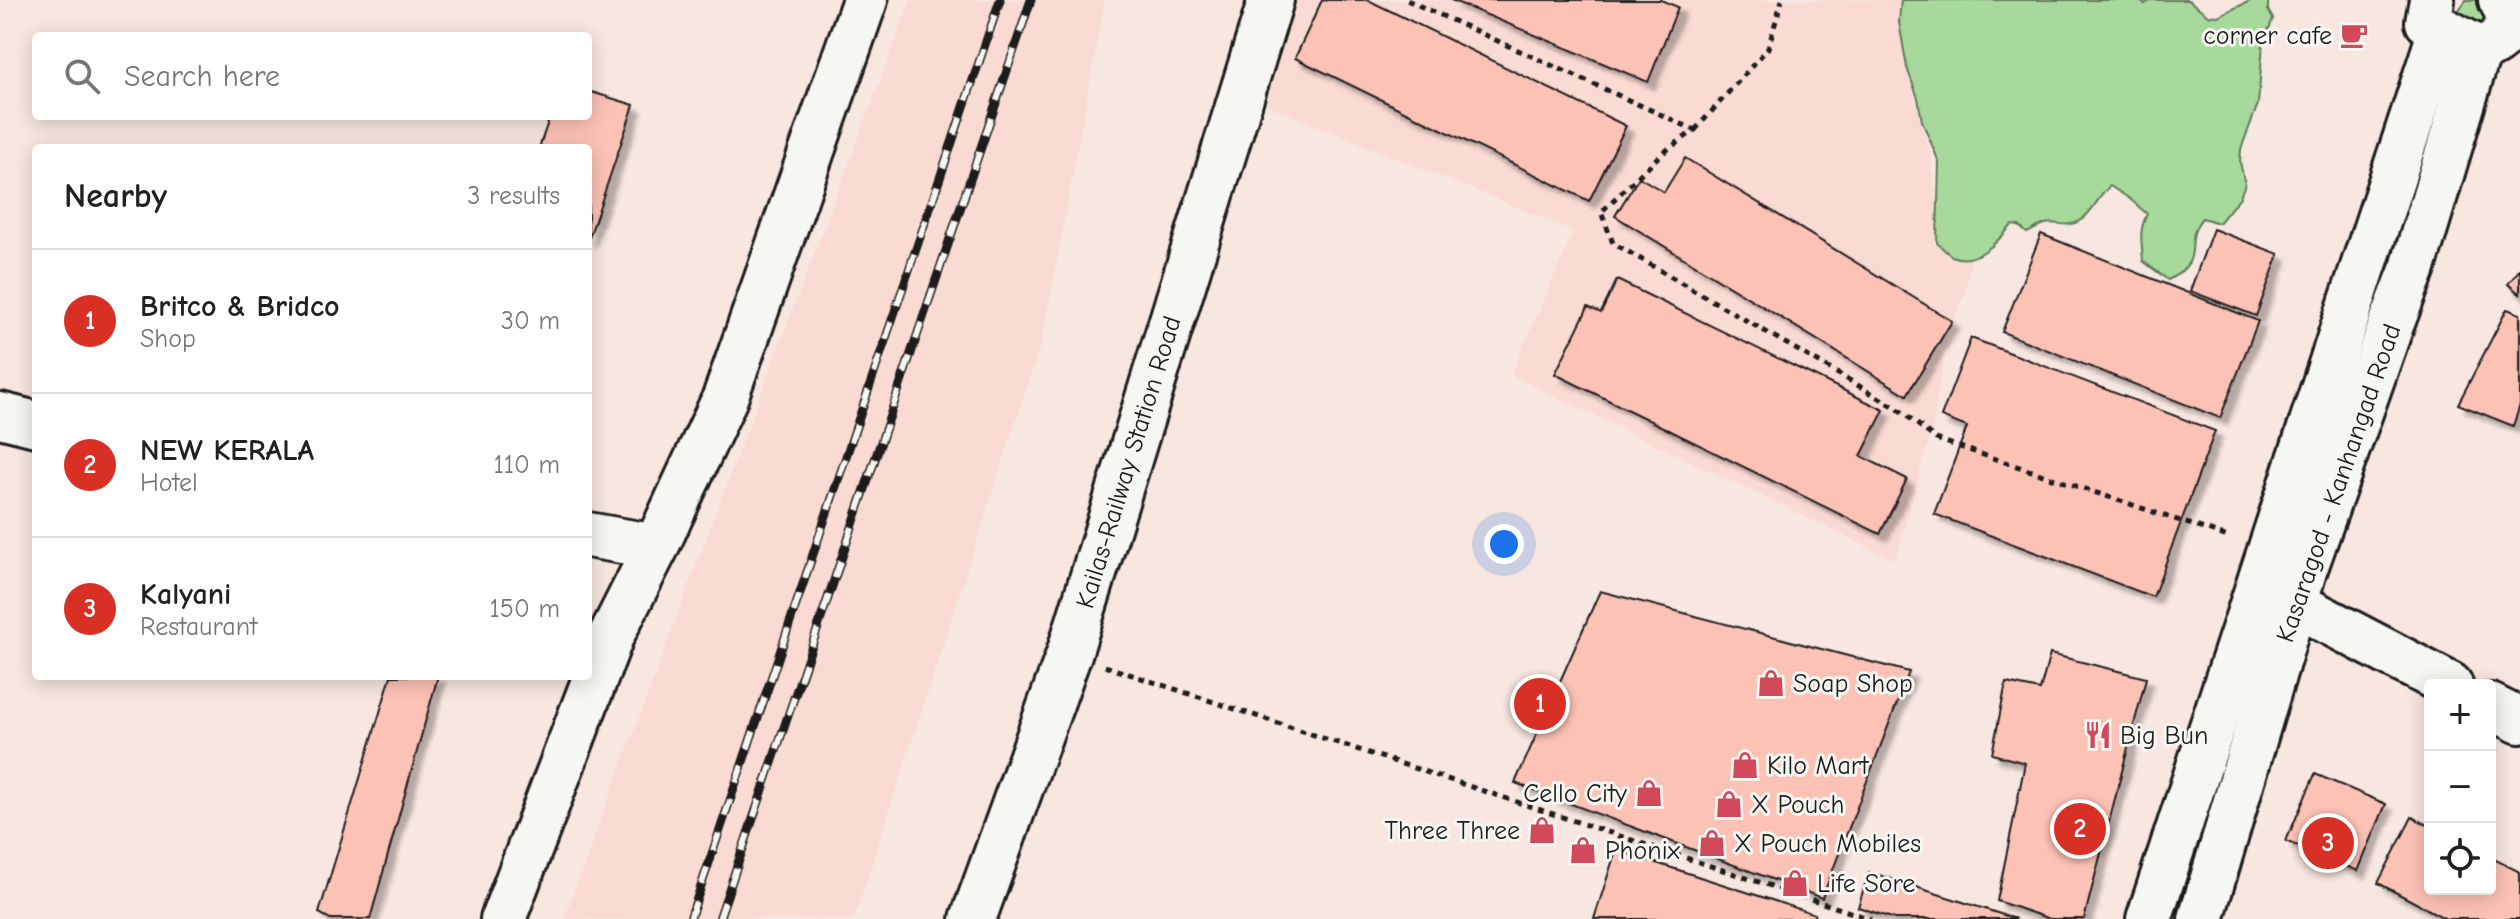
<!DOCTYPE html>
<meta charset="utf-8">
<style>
:root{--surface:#fff;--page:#f6f6f6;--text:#202124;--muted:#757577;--line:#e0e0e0;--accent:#d93025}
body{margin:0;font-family:"Comic Neue",sans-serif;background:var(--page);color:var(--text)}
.controls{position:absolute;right:24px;bottom:24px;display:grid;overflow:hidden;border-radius:8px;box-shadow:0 4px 20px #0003}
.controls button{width:72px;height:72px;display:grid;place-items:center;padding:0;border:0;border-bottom:2px solid var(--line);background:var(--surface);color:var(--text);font:40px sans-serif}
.you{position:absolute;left:1504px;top:544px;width:28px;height:28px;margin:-20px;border:6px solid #fff;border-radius:50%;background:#1a73e8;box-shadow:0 0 0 12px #1a73e833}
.badge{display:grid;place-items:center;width:52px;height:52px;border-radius:50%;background:var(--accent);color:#fff;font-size:26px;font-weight:700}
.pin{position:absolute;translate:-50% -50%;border:4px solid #fff;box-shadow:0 2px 8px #0006}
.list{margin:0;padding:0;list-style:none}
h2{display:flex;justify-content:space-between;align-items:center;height:104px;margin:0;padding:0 32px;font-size:34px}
h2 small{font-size:26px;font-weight:400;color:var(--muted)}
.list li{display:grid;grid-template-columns:52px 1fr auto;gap:24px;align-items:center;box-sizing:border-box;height:144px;padding:0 32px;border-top:2px solid var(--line)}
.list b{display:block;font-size:30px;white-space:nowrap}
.list p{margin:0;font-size:26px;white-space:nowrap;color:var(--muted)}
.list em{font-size:26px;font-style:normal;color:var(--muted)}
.icon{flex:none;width:44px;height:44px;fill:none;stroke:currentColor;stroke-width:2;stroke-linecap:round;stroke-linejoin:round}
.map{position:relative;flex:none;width:2520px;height:919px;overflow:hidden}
.search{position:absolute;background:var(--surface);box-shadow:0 4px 20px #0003;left:32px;top:32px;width:560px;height:88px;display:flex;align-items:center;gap:20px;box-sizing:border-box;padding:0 28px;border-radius:8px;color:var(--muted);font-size:30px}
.panel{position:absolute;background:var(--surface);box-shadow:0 4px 20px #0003;left:32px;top:144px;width:560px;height:536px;border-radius:8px}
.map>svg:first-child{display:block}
.built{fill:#fadbd3}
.green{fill:#a6d99b;stroke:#617a5c;stroke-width:2}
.building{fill:#fdc2b6;stroke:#1c1c1c;stroke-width:2;filter:url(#shadow)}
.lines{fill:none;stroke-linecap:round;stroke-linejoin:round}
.minor-casing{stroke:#1c1c1c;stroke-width:50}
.major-casing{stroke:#1c1c1c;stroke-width:50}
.path{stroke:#1c1c1c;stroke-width:5;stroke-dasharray:6 6;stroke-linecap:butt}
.minor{stroke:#f6f6f2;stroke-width:44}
.major{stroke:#f6f6f2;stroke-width:44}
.rail-casing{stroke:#1c1c1c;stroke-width:9}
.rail{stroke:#f6f6f2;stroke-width:6;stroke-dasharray:18;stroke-linecap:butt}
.labels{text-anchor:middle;stroke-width:6;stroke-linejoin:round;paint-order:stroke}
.poi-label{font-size:26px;fill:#1c1c1c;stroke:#f6f6f2;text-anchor:start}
.street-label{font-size:26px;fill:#1c1c1c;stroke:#f6f6f2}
</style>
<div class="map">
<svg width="2520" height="919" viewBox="0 0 2520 919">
<defs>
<filter id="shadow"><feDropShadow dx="7" dy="7" stdDeviation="2" flood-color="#0004"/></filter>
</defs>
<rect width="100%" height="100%" fill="#f8e6e0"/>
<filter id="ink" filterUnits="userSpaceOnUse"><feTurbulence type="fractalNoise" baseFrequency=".0125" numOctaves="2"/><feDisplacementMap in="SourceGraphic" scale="16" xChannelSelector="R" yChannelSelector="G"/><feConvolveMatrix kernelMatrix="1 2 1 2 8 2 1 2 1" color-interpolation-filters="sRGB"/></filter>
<g filter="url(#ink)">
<g class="built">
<polygon points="911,0 1105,0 1042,340 854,919 564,919 731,472"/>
<polygon points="1292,0 1902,0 1903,51 1929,149 1941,227 1972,255 1965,294 1948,334 1932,429 1895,560 1511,375 1574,231 1267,105"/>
</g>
<g class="green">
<path d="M 1901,0 L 2137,0 L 2145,4 L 2152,0 L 2188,0 L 2208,15 L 2218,16 L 2252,0 L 2268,0 L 2268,10 L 2273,19 L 2263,43 L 2258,104 L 2241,149 L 2240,162 L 2245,184 L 2240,197 L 2219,223 L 2202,218 C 2181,243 2208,259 2168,280 L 2143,261 C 2142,241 2138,232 2147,214 L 2130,199 L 2110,186 C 2098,196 2094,211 2081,220 C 2068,229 2058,221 2045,224 C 2039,226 2033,230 2027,233 L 2019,226 L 2012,225 C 1999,240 1976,267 1952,256 C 1947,253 1942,247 1937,243 L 1939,162 L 1922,121 L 1918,98 L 1907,68 L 1899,22 Z"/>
<polygon points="2466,0 2491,0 2495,34 2456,14"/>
</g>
<g class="building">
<polygon points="1322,0 1368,0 1626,126 1589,201 1295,58"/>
<polygon points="1451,0 1661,0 1678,7 1648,82"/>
<polygon points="588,91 634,105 588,241 588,148 539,148 550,116 588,116"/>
<polygon points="1685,158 1952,321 1907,395 1615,216 1639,177 1664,192"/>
<polygon points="2213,229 2279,254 2256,316 2190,291"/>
<polygon points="2041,234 2258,321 2220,418 2002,332"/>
<polygon points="2520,269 2520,294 2508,284"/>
<polygon points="1617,280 1884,410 1861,456 1907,479 1880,534 1555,374 1588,307 1601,313"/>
<polygon points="2507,309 2520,314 2520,405 2513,426 2458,404"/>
<polygon points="1971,338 2215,431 2153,597 1934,514 1967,427 1941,417"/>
<polygon points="1600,591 1909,672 1822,898 1515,783"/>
<polygon points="2050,654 2146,678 2084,919 2050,919 1997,901 2025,763 1992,754 2006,683 2040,690"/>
<polygon points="391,676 438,676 370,919 330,919 319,913"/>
<polygon points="2315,774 2386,804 2358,871 2286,841"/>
<polygon points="2412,817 2430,826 2430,889 2490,889 2490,857 2520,872 2520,919 2446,919 2378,883"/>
<polygon points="1616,850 1815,914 1813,919 1594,919"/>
<polygon points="1869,872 2016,919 1895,919 1858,907"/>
</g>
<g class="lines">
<g class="minor-casing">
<g id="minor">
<polyline points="0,415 36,424"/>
<polyline points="588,535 656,547"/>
<polyline points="2295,604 2450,685"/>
<polyline points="2490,706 2520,721"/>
<polyline points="503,919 612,634 656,547 725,398 865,0"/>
<polyline points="973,919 1069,654 1271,0"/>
</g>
</g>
<g class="major-casing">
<g id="major">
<path d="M 2432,0 L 2428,22 L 2479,49 C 2504,44 2516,22 2501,0"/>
<polyline points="2149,919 2441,30"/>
<polyline points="2201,919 2304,571 2391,325 2413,268 2479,49"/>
</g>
</g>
<g class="path">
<polyline points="1407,0 1695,130 1660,155 1601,212 1613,243 1897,408 1936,439 2231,538"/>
<polyline points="1695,130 1768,48 1782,0"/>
<polyline points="1105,666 1871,919"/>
</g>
<use href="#minor" class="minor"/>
<use href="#major" class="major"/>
<g class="rail-casing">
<g id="rail">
<polyline points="690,919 1000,0"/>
<polyline points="719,919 1031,0"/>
</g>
</g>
<use href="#rail" class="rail"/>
</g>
</g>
<defs>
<g id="cafe-bare" transform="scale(2.16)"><path d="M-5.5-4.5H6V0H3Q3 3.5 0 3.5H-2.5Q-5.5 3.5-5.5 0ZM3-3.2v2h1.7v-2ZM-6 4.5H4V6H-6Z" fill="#d1495b" stroke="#f6f6f2" stroke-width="2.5" paint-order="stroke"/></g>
<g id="shop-bare" transform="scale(2.16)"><path d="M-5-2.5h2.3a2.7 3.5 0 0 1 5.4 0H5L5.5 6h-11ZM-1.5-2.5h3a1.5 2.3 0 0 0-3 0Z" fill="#d1495b" stroke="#f6f6f2" stroke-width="2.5" paint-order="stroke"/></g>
<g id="restaurant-bare" transform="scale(2.16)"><path d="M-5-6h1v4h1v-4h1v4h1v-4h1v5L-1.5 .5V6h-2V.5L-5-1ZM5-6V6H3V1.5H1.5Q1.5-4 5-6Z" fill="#d1495b" stroke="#f6f6f2" stroke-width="2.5" paint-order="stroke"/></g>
</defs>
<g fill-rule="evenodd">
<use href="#cafe-bare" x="2354" y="35"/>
<use href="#shop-bare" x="1771" y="683"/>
<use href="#restaurant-bare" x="2098" y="735"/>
<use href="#shop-bare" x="1745" y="765"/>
<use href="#shop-bare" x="1649" y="793"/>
<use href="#shop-bare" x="1729" y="804"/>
<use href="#shop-bare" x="1542" y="830"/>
<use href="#shop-bare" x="1712" y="843"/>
<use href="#shop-bare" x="1583" y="850"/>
<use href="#shop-bare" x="1795" y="883"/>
</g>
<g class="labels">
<g class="poi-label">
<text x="2332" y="44" text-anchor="end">corner cafe</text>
<text x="1793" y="692">Soap Shop</text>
<text x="2120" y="744">Big Bun</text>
<text x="1767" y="774">Kilo Mart</text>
<text x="1627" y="802" text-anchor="end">Cello City</text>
<text x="1751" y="813">X Pouch</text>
<text x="1520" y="839" text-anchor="end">Three Three</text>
<text x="1734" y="852">X Pouch Mobiles</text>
<text x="1605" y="859">Phonix</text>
<text x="1817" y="892">Life Sore</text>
</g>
<g class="street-label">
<text transform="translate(1128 462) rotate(-73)" y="9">Kailas-Railway Station Road</text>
<text transform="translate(2338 483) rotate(-71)" y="9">Kasaragod - Kanhangad Road</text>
</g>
</g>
</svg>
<div class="controls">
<button>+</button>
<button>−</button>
<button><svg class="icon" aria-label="locate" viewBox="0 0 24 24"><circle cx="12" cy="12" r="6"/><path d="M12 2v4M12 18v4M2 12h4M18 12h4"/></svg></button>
</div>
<div class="you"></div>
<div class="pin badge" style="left:1540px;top:704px">1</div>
<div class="pin badge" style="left:2080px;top:829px">2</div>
<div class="pin badge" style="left:2328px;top:843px">3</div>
<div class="search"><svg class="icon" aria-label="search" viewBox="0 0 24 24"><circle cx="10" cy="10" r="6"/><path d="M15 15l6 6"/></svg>Search here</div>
<section class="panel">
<h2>Nearby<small>3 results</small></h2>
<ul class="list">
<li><span class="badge">1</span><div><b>Britco &amp; Bridco</b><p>Shop</p></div><em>30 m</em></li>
<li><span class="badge">2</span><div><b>NEW KERALA</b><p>Hotel</p></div><em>110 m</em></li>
<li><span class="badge">3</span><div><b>Kalyani</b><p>Restaurant</p></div><em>150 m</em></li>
</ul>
</section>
</div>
